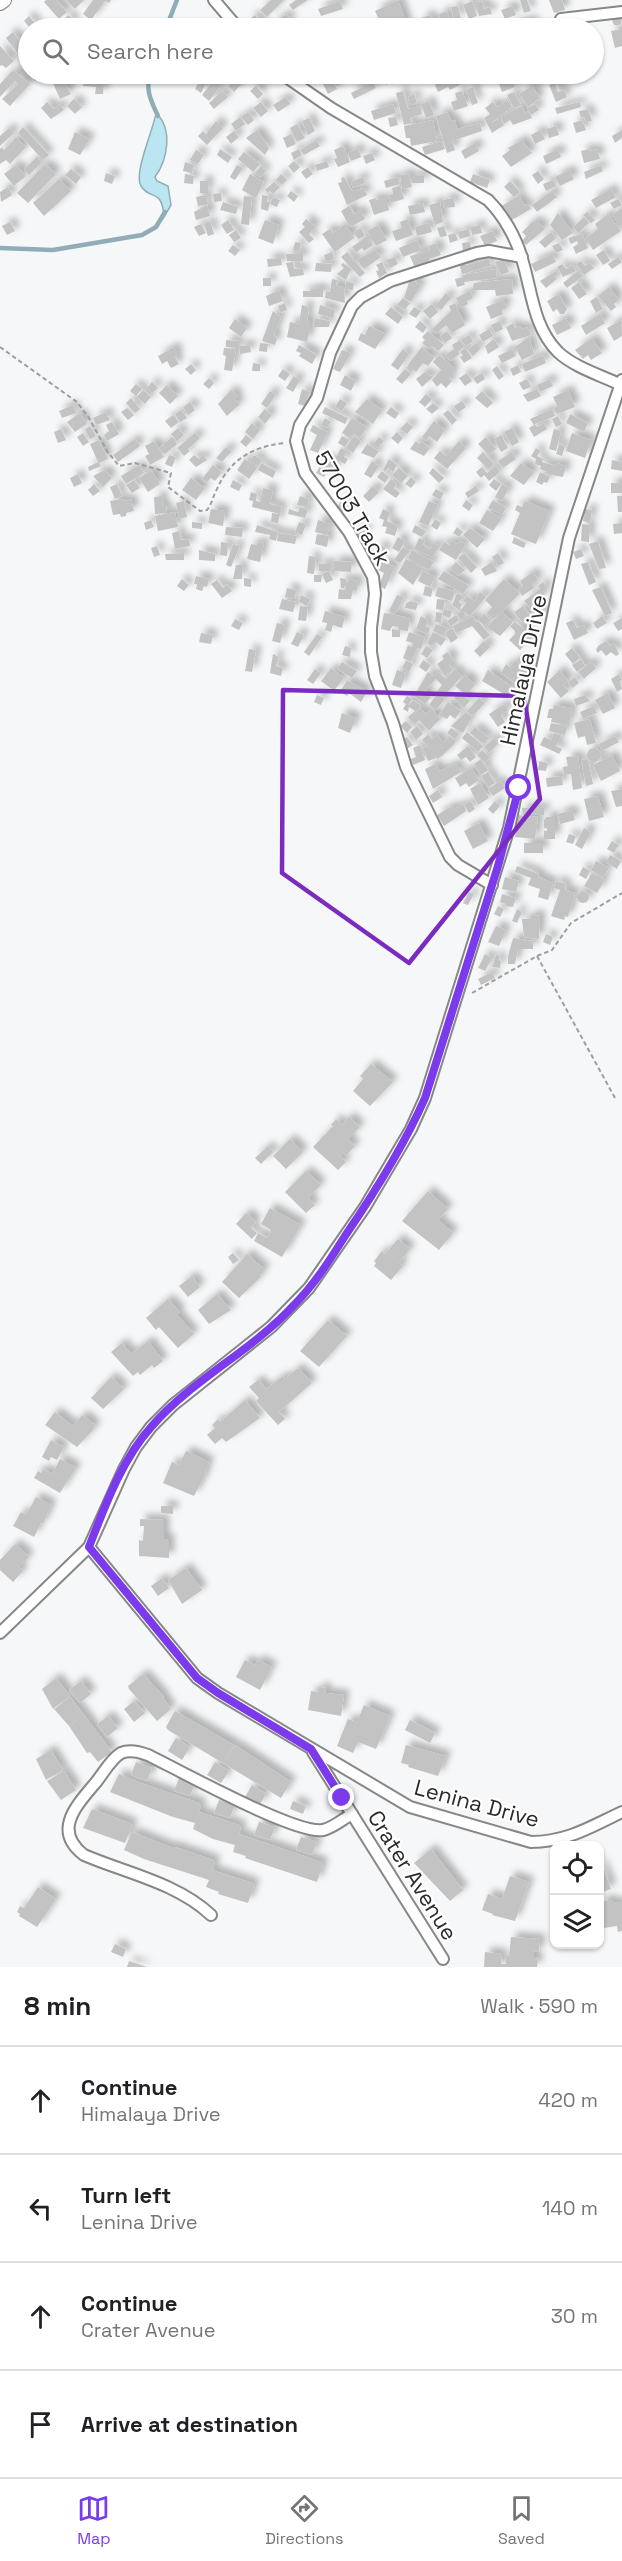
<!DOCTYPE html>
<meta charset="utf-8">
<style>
:root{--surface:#fff;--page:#f2f2f2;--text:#202124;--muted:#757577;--line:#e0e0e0;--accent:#7c3aed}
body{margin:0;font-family:"Space Grotesk",sans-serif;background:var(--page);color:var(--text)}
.controls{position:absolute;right:18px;bottom:18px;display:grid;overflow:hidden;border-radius:12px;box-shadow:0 2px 4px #0004}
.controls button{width:54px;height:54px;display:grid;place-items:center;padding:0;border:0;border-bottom:2px solid var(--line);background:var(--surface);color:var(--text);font:30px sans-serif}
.stop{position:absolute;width:18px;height:18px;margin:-14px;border:4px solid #7c3aed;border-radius:50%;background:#fff}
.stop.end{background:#7c3aed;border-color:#fff;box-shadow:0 2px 6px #0008}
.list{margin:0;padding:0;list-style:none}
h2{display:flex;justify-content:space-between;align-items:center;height:78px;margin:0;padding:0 24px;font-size:26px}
h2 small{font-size:20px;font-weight:400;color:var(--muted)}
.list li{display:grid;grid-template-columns:39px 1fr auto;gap:18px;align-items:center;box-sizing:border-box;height:108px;padding:0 24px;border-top:2px solid var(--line)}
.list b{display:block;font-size:22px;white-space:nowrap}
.list p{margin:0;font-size:20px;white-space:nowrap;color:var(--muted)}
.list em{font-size:20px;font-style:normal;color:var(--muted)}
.icon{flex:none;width:33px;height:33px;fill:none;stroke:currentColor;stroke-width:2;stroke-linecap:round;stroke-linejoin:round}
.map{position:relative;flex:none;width:622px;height:1967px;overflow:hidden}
.search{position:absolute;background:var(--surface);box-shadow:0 2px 4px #0004;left:18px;right:18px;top:18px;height:66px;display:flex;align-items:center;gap:15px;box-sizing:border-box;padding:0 21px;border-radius:33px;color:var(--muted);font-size:22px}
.sheet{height:510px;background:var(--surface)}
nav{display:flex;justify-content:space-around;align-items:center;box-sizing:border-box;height:84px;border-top:2px solid var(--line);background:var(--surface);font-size:16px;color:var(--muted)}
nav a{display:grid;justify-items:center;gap:3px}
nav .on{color:var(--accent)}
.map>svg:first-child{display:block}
.water{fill:#bbe5f1;stroke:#90adb5;stroke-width:1.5}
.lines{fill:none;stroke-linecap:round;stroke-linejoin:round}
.stream{stroke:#90adb5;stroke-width:4.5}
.building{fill:#c4c3c3;filter:url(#shadow)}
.minor-casing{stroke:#868787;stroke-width:14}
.tertiary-casing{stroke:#868787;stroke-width:16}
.path{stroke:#9d9e9f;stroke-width:2;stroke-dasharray:4.5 3;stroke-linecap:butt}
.minor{stroke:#fff;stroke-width:10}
.tertiary{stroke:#fff;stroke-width:14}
.route{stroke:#7c3aed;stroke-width:8}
.marked{fill:none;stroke:#7b2cbf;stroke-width:4.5;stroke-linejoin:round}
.labels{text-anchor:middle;stroke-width:4.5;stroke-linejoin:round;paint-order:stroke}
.street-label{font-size:22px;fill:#2a2a2a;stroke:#fff}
</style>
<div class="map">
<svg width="622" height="1967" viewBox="0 0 622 1967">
<defs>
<filter id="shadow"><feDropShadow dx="5.5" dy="-5.5" stdDeviation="3" flood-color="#0004"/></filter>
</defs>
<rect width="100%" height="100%" fill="#f6f7f8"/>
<path class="water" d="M 156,113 C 173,129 168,159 155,177 L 157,181 L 168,186 L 171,205 L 164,217 C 162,187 150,201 141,186 C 133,174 154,128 156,113 Z"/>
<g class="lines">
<g class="stream">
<polyline points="166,28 177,0"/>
<path d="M 151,74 C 144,88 152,103 158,116"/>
<polyline points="0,248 53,250 142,235 156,227 165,212"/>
</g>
</g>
<g class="building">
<polygon points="46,0 56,0 67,12 59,19 44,2"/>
<polygon points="66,0 84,0 75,9"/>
<polygon points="93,0 111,0 109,3 105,1 91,20 83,14"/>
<polygon points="271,0 284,0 267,17 260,10"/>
<polygon points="296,0 308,0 293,10 289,5"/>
<polygon points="398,0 408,28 376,28 381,24 375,11"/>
<polygon points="520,0 527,0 531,11 524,13"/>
<polygon points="549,0 562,0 565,10 554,13"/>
<polygon points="340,1 343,9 321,16 318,9"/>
<polygon points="472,1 477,16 469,19 463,5"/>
<polygon points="482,1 484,9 490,7 492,14 479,16 475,3"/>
<polygon points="458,6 461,19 454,20 451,7"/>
<polygon points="513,6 516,15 505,19 501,10"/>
<polygon points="447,11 451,25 437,28 428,28 427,24 418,28 416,26 422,23 421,18 430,15 432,21 440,19 439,14"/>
<polygon points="287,14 291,22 277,28 273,22"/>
<polygon points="68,15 75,21 70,26 63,21"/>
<polygon points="255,15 266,28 255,28 248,20"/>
<polygon points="29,16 39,28 30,28 24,21"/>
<circle cx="617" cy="21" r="4.5"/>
<polygon points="526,21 533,21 535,28 512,28 512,25"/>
<polygon points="622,29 622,46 615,48 611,31"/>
<polygon points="13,32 26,49 19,55 6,38"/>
<polygon points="0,46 14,61 6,68 2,65 0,66"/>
<polygon points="13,70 30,84 10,106 2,99 18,84 15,81 0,97 0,84"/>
<polygon points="32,74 45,74 35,81 30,75"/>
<polygon points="49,74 60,74 71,94 60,99"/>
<polygon points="97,74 105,74 103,94 95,94 96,87 83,86 83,77 96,78"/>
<polygon points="241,74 246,74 249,77 234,92 228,86"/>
<polygon points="330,74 337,89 328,94 320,78"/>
<polygon points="393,74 399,74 401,77 386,85 383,80"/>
<polygon points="432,74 460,74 464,83 450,90 448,87 438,92 435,85 444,80 443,77 435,81"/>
<polygon points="508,74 516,74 518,78 513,80 515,87 502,92 497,78"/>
<polygon points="520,74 533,74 535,79 523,82"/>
<polygon points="203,75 209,78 201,93 195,89"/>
<polygon points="214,80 221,86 209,101 202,95"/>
<polygon points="373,82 376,88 354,99 351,93"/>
<polygon points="555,83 558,92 564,90 567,97 556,102 549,85"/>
<polygon points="256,86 263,94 258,99 250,91"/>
<polygon points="532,86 540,98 528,107 519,94"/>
<polygon points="473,87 478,103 472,105 466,90"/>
<polygon points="222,91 228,97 214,109 209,103"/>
<polygon points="403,91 408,109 420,106 422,114 410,118 412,123 404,125 396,93"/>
<polygon points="462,91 468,106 454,111 451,102 457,100 455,93"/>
<polygon points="514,92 521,105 514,108 507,95"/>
<polygon points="414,94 417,103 410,105 408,97"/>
<polygon points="286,97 290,104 278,112 273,105"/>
<polygon points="74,99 82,107 75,114 67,106"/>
<polygon points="507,100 512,107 491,123 500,118 504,125 492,133 484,118 490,114 485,108 493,102 497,107"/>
<polygon points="429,101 434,115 426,118 421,104"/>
<polygon points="47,102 54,109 59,104 64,110 51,119 41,108"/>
<polygon points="261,102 268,111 261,117 253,108"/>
<polygon points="580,102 581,107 557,114 555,108"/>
<polygon points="393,104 396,113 374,120 371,111"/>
<polygon points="535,104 539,110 531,115 527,108"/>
<polygon points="522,106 525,113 528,111 532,118 513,125 510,120 504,124 501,117"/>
<polygon points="585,110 588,110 592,121 586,122 584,117 581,118 579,111"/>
<polygon points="248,112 254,120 248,125 241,117"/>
<polygon points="447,112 451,121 455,120 457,129 480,123 482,131 452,141 455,150 447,153 436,116"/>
<polygon points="240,117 245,124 236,131 231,124"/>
<polygon points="396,117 398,125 390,127 388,118"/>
<polygon points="309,118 315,131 308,135 302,121"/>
<polygon points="433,120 437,141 411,146 410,138 406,138 404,126"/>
<polygon points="582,120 586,130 576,133 573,123"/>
<polygon points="216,121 223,128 207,145 198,136 203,131 206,134"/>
<polygon points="297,124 305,138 297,142 290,128"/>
<polygon points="556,126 559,135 549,138 546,129"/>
<polygon points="23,127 49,155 43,160 18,133"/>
<polygon points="9,128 14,133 0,146 0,136"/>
<polygon points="257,130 269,148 265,155 246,138"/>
<polygon points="540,130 545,139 535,144 531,135"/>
<polygon points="622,130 622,138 615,143 612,136"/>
<polygon points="234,131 239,137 231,144 226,137"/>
<polygon points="75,132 90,139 80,155 68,149"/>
<polygon points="291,134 296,144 287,148 283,138"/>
<polygon points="16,137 26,147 10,164 6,160 0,164 0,149 2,147 4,150"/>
<polygon points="316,140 320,146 304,155 300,150"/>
<polygon points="522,140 532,153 511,167 502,156 510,150 508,148"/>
<polygon points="442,141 445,149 425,155 422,147"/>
<polygon points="475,143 479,151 465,159 461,151"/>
<polygon points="343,146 350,162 338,167 334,159 337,158 334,150"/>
<polygon points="358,148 361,157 351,161 348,153"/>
<polygon points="220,149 232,157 228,163 217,155"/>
<polygon points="299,149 302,155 294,160 291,153"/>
<polygon points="558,149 561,157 546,164 543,156"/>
<polygon points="589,149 590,151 597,149 600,159 584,163 581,151"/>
<polygon points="196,150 204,155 198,164 190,160"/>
<polygon points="244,152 260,164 253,172 238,159"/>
<polygon points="372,153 375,160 366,164 363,156"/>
<polygon points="37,157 42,162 29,175 24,169"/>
<polygon points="294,161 300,167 294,173 288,166"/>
<polygon points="327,161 329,167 317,171 315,165"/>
<polygon points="185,162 194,165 192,173 183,171"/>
<polygon points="45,164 56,174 28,203 17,193"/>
<polygon points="16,165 26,176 14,186 4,174"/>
<polygon points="237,165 243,168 235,180 230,177"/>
<polygon points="601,165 603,171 586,179 584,172"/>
<polygon points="261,166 266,171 260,178 255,173"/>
<polygon points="308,167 313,174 306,179 301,172"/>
<polygon points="71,169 81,177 76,184 65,175"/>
<polygon points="569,170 574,179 560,186 555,177"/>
<polygon points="538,171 544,179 538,184 532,175"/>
<polygon points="106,173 115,176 112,184 104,181"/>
<polygon points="185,174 194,176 193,184 184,183"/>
<polygon points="250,174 264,182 256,198 242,190"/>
<polygon points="281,174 287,180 282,185 276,180"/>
<polygon points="409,174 412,187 402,189 400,175"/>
<polygon points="473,174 490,180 487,188 470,182"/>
<rect x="412" y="176" width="12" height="7"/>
<polygon points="344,177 352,191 364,188 367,195 347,205 338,183 342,182 341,178"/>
<polygon points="363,177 365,183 353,188 351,182"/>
<polygon points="398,177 400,184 386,188 384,181"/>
<polygon points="59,179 71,191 44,216 33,203"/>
<polygon points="553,180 556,186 546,191 543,184"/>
<rect x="200" y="181" width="8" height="12"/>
<polygon points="510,181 520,192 514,197 504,187"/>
<polygon points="274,182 280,187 273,194 270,191 268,193 265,190"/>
<polygon points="400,186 404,199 390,203 388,195 393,194 392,188"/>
<polygon points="8,187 12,195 1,202 0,192"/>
<polygon points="611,189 616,197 596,208 591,200"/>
<polygon points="291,191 298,196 294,202 287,196"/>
<polygon points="552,191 557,197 537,212 532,205"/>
<polygon points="221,193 222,201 214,202 213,194"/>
<polygon points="206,195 208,204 198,206 196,197"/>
<polygon points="262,195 268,196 267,202 270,202 268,211 261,209"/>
<polygon points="244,196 252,197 249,225 241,224"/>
<polygon points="519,196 525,206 528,204 531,209 510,221 501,206"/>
<polygon points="273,197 280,200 277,207 270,204"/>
<polygon points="376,198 377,200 386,198 389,210 374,215 369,200"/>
<polygon points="454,198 455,207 444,208 443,200"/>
<polygon points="618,199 622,205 614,209 610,203"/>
<polygon points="223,202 238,207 236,214 220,210"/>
<polygon points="440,202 443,222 435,225 429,205"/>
<polygon points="423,203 425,212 410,215 408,206"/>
<polygon points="207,205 210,216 196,220 194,212"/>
<polygon points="349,206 354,214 360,210 365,219 350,227 341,211"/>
<polygon points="622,208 622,225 620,227 612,215"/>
<polygon points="587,212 595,220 591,223 583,215"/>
<polygon points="558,213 573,233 562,240 550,225"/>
<polygon points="608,214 621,231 593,250 586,238 598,229 595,224"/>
<polygon points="584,217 589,223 578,233 573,227"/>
<polygon points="306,219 316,227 309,234 314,239 309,243 299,232 305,227 302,224"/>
<polygon points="408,219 413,235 396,241 392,231 402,228 400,222"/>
<polygon points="228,220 234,230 227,234 221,225"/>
<polygon points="265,220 279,225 273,244 258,238"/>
<polygon points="210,221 214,234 208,236 204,224"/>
<polygon points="10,222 15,231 7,235 2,226"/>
<polygon points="532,222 538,222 545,229 526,245 522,241 526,236 522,232"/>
<polygon points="429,223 432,232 417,236 415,227"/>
<polygon points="201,224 206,233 199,236 194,227"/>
<polygon points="345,224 354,238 335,252 322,234 330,229 333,233"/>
<polygon points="378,225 387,240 376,246 367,231"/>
<polygon points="480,225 482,233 472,235 471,227"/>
<polygon points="444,226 447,236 440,237 437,228"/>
<polygon points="361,228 365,236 358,239 354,232"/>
<polygon points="469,229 470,236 460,239 458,232"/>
<polygon points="236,230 241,238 234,242 229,235"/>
<polygon points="493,231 497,241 485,246 480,236"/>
<polygon points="551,232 556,238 545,248 539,242"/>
<polygon points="455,233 458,240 450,243 448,235"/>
<polygon points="582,234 588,248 576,254 573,247 578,244 577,241 571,244 568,238"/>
<polygon points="367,236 373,245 364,251 362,248 356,253 352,247"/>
<polygon points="417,240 421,250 403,257 399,248"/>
<polygon points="295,242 301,243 299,252 293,250"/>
<polygon points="470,242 471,249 463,250 462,243"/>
<polygon points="436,243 441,255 429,259 430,263 415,268 410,256 430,250 429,246"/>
<polygon points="559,243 563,250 556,253 552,246"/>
<polygon points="233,245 240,250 235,256 228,251"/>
<polygon points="375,250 381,257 364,269 357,260"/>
<polygon points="604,250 610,261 603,265 596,255"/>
<polygon points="332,252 334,259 326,262 324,255"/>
<polygon points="347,252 365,273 360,277 341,257"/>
<polygon points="303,253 303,261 287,261 286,254"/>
<polygon points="552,254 556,262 535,272 531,264"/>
<polygon points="395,257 398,264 390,268 386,260"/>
<polygon points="618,257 622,262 612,269 608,264"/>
<polygon points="281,258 282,265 268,267 267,259"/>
<polygon points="489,259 491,266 462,274 459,263 465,262 466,265"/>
<polygon points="504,259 509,272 501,275 495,262"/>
<polygon points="581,261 585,266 590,263 594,268 584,275 576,264"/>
<polygon points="293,262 294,269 303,268 304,275 290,277 286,263"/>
<polygon points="382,262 387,273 379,278 376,271 379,270 376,265"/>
<polygon points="316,263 332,264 331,272 315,271"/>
<polygon points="343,263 351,269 346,280 337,274 344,268 341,265"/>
<polygon points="562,264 566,269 572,265 576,271 563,277 557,267"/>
<polygon points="496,269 497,278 464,282 465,285 457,287 455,279 463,277 463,275"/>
<polygon points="556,271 559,274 555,277 557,279 546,288 540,281"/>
<polygon points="578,271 583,276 567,288 563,283"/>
<rect x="263" y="278" width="8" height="8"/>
<polygon points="332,279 337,280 336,286 344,287 345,303 325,298 326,291 330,292"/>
<polygon points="410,279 421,285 411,302 404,298"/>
<polygon points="512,279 513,294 496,296 495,290 472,290 474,283"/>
<polygon points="346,282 354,283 353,290 345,289"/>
<polygon points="579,282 587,294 579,299 571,288"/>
<polygon points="609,287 619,300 614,304 616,307 611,311 598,296"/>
<polygon points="311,289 323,289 323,297 303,297 303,291 311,291"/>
<polygon points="279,290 283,301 269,306 266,296"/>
<polygon points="470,291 473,298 467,301 468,304 461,308 456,298"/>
<polygon points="446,293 451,298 441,310 436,305"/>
<polygon points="559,294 567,309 564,314 560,314 557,309 553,312 547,301"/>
<polygon points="597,297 603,309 596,313 590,301"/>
<polygon points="403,298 410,303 405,310 397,305"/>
<polygon points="503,300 507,308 502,310 503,314 491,319 486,307"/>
<polygon points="285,303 287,310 280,313 278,306"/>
<polygon points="455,303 465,325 452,333 446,325 436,334 432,329 451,311 449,306"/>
<polygon points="432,304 438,312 430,319 423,311"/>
<polygon points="302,305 309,307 307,321 310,322 310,329 307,342 287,337 290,322 299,324"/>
<polygon points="320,305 335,310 333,318 318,314"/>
<polygon points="391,307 403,317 398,324 385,314"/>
<polygon points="414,307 421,311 416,318 409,314"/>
<polygon points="273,311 281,317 274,335 277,338 275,345 262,341"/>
<polygon points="600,314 605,323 586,335 581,326"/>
<polygon points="315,318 330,321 329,327 313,327"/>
<polygon points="566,318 571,328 557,335 552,325"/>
<polygon points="235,319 247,328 241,337 229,328"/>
<polygon points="621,320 622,336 614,341 607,328"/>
<polygon points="420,321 427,327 423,333 415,327"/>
<polygon points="500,321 503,329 495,333 491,325"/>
<polygon points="513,323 515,328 520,326 522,329 527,327 531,335 512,341 506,327"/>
<polygon points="369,326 386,334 375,349 358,340 361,333 365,335"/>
<polygon points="489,329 493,336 483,342 479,335"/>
<polygon points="428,331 444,345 438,351 432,346 429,349 422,343 425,340 422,337"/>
<polygon points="447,331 452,338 445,343 440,336"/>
<polygon points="469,335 473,341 466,346 461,340"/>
<polygon points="529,337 534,354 522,360 515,347"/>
<polygon points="592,338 602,353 591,360 588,355 583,359 575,350"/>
<polygon points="494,339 499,347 488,354 485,346"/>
<polygon points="226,340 238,341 238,348 226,347"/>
<polygon points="460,340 464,347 458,352 460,354 450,361 445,355 454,349 452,345"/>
<polygon points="260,343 268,344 267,352 259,351"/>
<polygon points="476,343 481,348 473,356 468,350"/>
<polygon points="250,345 251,352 240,354 239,346"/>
<polygon points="299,345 317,355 312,364 299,356 301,353 296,351"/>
<polygon points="174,347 178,355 175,357 179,364 171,368 167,361 162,364 158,356"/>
<polygon points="422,347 434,358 428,366 423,363 416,372 413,370 411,372 407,368 409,363"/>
<polygon points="224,348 236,349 232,371 224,370 226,356 223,355"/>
<polygon points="465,348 472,358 464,363 460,357 463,355 460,352"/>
<polygon points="403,349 409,354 398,370 391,365"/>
<polygon points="512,349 516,356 502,363 498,356"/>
<polygon points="342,350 351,353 340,372 333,369"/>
<polygon points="439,355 454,368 452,370 454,373 449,378 452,381 446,388 441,383 437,387 432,380 441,370 433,362"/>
<polygon points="543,355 546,363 525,372 522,364"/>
<polygon points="253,363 260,364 260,371 252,371"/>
<polygon points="191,364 196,370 191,375 185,369"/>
<polygon points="518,365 521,372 513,376 510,369"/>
<polygon points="497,366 504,376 499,380 492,370"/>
<polygon points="283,369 290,374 285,381 278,376"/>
<polygon points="405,369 411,374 402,384 396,379"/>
<polygon points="425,372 433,377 422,387 416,379"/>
<polygon points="467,373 472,381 465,386 459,378"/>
<polygon points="482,373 485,379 477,384 473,378"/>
<polygon points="345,375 356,381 351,391 340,385"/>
<polygon points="294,376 300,380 293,392 286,388"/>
<polygon points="209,378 214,383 209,389 203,384"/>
<polygon points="527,379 531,387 523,390 519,383"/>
<polygon points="550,379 553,386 540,392 537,385"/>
<polygon points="152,382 158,388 152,393 147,388"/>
<polygon points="136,384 142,389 136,396 130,391"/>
<polygon points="167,385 178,396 170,404 159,393"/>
<polygon points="302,389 310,392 305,406 298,404"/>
<polygon points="537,389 541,396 528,402 523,395"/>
<polygon points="143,390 151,397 145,404 137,397"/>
<polygon points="231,390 238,396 235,399 240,404 227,416 218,404"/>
<polygon points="568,390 575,407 557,414 554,408 557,406 553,397"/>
<polygon points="270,391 276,395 267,408 261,404"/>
<polygon points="482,391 493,403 487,408 475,398"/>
<polygon points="426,394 432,399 425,407 419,402"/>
<polygon points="131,398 140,409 135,413 126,403"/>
<polygon points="340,399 347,403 342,411 335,407"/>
<polygon points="367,399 382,410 373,424 355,412"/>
<polygon points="462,401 466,407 458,413 454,406"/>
<polygon points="190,402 195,410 188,415 183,407"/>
<polygon points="433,403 439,408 432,414 426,409"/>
<polygon points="73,405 76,413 62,418 59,411"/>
<polygon points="325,407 348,418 345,424 322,413"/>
<polygon points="391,407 399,413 395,419 386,413"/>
<polygon points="127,408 134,415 128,420 121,412"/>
<polygon points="265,409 272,415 265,424 258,417"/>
<polygon points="552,409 555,416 535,424 537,427 544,423 547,429 534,437 529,428 534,425 530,419"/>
<polygon points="181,410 187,418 180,422 175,414"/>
<polygon points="448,410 457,420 452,425 443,414"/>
<polygon points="106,412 110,420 96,425 93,418"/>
<polygon points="80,413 87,424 75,432 67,422"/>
<polygon points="570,414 588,423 584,432 566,423"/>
<polygon points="173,415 179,422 171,428 165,421"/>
<polygon points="558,416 562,424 556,427 552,419"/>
<polygon points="325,418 331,422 327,428 321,425"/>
<polygon points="352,418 367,427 360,438 354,434 350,438 342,433"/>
<polygon points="434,421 445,430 437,442 429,436 426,441 422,437"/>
<polygon points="112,422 119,434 107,441 104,435 109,431 106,425"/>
<polygon points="407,422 413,427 407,434 400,429"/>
<polygon points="252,423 260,430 253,439 245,432"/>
<polygon points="313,425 328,432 318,453 310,450 317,435 310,431"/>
<polygon points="90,426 96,436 90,439 85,429"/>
<polygon points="178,428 184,435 177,441 171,434"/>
<polygon points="512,428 519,442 512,446 504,432"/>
<polygon points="61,429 66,440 58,443 54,432"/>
<polygon points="554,429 561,431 556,451 549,449"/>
<polygon points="397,432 403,438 398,444 391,438"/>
<polygon points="83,433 89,442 83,446 77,437"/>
<polygon points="195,433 200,438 188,449 190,451 184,456 177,448"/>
<polygon points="572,433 591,440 585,458 566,451"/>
<polygon points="246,435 252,440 246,447 240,442"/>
<polygon points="501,435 508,448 501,452 494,439"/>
<polygon points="342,436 349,440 345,447 338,443"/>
<polygon points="354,436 361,441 353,453 346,448"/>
<polygon points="172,437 177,444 165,454 159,448"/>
<polygon points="379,437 384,441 378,448 373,444"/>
<polygon points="486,437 496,449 489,455 478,444"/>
<polygon points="135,439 140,446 118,462 113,455"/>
<polygon points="99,440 108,459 99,463 101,466 89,471 88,467 98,462 90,444"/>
<polygon points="154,441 164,457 150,465 145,456 149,454 145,446"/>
<polygon points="416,441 419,444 421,441 430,448 424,456 410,449"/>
<polygon points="459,441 466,448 447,469 434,458 440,451 446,456"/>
<polygon points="367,444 379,451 374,458 361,453"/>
<polygon points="559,444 565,446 562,456 556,454"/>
<polygon points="226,447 232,451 222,462 216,458"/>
<polygon points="341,448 347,451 344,457 348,459 345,464 335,459"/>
<polygon points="536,448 541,451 537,456 543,459 542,462 556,466 557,463 566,466 563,477 546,474 547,472 540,469 541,466 535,464 536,459 531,456"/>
<polygon points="483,452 494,464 488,469 477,458"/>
<polygon points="512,452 516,459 503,468 498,461"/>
<polygon points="169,455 176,457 172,467 165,464"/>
<polygon points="194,455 199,459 203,455 207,460 196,467 189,460"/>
<polygon points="254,455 262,460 258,466 250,461"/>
<polygon points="325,458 337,465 332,474 327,471 324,477 316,473"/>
<polygon points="245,459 257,468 249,479 237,470"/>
<polygon points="389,459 397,465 393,472 388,468 385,472 383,470"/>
<polygon points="612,460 622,462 622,471 611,469"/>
<polygon points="372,461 379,466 371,478 364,474"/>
<polygon points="261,463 276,471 273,478 258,470"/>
<polygon points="521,463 534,472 524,485 510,476"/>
<polygon points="139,465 144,473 126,484 121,476"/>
<polygon points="213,465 222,472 215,481 211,478 207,482 202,479"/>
<polygon points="496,466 500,472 489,481 484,475 481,478 476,472 482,467 487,473"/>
<polygon points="399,468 408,476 401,483 392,475"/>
<polygon points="433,468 444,478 439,483 429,473"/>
<polygon points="105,470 112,478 103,487 93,476"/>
<polygon points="151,470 160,484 148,492 139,478"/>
<polygon points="382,471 389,477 385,483 377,477"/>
<polygon points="540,472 550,477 547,483 544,482 542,485 536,482"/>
<polygon points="78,474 82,483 74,487 70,478"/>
<polygon points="411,477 416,482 411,488 405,484"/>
<polygon points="191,478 205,488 196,500 182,490"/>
<polygon points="391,479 397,483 394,488 400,493 396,498 383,489"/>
<polygon points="494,479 501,484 496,491 489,485"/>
<polygon points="134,480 140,488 132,493 126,485"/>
<polygon points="233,480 242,485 239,491 230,487"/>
<rect x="611" y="483" width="11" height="10"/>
<polygon points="94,484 100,491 93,496 88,490"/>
<polygon points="117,484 122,496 115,499 110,487"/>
<polygon points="502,484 509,488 502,501 495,497"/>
<polygon points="373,486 379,492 369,502 363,496"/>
<polygon points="476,486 479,491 468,498 465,493"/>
<polygon points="263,488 273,490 270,504 282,507 280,514 252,507 253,501 249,500 251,492 257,494 256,501 260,502"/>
<polygon points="436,489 444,493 440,500 432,495"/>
<polygon points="162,496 162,506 166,506 167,513 155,514 154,497"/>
<polygon points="300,496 309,499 307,507 297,505"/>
<polygon points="617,496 622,496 622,512 618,512"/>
<polygon points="123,499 124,501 131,499 134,511 126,513 126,516 121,517 120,514 113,515 110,501"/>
<polygon points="342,500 348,504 342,514 335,510"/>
<polygon points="466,500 473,505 469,511 462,506"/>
<polygon points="493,500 506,508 502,515 488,508"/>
<polygon points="184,501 187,517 179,519 176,503"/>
<polygon points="429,501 438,505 428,526 419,522"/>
<polygon points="525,501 550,511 536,544 511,534 520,513 515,510 517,505 522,507"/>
<polygon points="300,507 308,510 305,518 288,514 289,509 298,512"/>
<polygon points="211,509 225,511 223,526 208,523"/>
<polygon points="383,509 390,512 387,521 398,526 395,536 385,533 387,527 382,526 384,520 379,518"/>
<polygon points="585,509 592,510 590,523 583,521"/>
<polygon points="487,510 502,518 493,531 479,523"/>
<polygon points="175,512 178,527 158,531 155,516"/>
<polygon points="272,513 280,514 278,523 271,522"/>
<polygon points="435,519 441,523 437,530 431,526"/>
<polygon points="151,520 154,527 146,530 144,523"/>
<polygon points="318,520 330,524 327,535 315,532"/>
<polygon points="192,522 202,523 202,529 192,528"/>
<polygon points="299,522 306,524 302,535 295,532"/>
<polygon points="622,523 622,533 614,534 613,524"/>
<polygon points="582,524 590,525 589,542 581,541"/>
<polygon points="257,525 278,532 276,541 269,539 270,535 255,532"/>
<polygon points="415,525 426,531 422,537 412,532"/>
<polygon points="359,526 367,531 362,538 355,533"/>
<polygon points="226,527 243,528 242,537 225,535"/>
<polygon points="457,527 463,532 459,537 453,533"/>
<polygon points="470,528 485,539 477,548 463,535"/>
<polygon points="179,531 181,540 189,539 190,546 175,549 172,533"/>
<polygon points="278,533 297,536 295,544 277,541"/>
<polygon points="317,534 329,536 327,547 315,544"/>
<polygon points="398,537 405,541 399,552 392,548"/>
<polygon points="514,537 526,543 524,548 512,543"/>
<polygon points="419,538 425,541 423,545 430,549 433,543 439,546 433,558 414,549"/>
<polygon points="452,540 458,544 460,541 466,544 456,560 439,550 444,542 449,545"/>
<polygon points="598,541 606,568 599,569 589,544"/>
<polygon points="221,542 228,543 227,556 220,555"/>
<polygon points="258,542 264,543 260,562 247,559 251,544 257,545"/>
<polygon points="233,544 240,546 231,567 226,565"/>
<circle cx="381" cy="551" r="5"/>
<polygon points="157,546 160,555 154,557 151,548"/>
<polygon points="403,547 410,551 400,563 394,560"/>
<polygon points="581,549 584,556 576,559 573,552"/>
<polygon points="199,550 215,554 215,561 199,560"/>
<polygon points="412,550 434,562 429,570 408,558"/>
<polygon points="184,553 184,560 166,560 165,554"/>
<polygon points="464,553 477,567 471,573 458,558"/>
<polygon points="498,553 504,563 498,566 492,557"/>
<polygon points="309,556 316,557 314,574 307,573"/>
<polygon points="406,559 423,568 413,585 398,573"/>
<polygon points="334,561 352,562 351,572 334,571"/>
<polygon points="382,561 395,567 385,589 379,586 384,573 378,570"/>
<polygon points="456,562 465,570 458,576 450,568"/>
<polygon points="492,562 497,571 485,576 481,569"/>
<polygon points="588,562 596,582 589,585 581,564"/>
<polygon points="330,563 330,571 319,571 319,564"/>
<polygon points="236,565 242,565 242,579 233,579"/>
<polygon points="329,571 333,580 326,583 322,574"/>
<polygon points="423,571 435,577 430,587 418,581"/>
<polygon points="444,571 469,586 463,594 438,579"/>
<polygon points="533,572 538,580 532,584 534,588 522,596 518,589 523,586 520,581"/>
<polygon points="314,575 322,575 321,582 314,582"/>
<polygon points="196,576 209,579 207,587 204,586 202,591 196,589 197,584 194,584"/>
<polygon points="244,578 251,579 251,587 244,586"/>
<polygon points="340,578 346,579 346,582 349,582 349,579 358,581 357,591 353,590 351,599 338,599 339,589 345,590 346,585 344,588 341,588"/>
<polygon points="182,579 189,585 184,591 177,586"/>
<polygon points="504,579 520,593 502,612 513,622 500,636 487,627 500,613 493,619 487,613 492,607 485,600"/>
<polygon points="217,580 223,588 227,584 232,591 222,598 211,584"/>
<polygon points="543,582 547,588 543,592 545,594 535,603 545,614 539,619 524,601 540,589 538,586"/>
<polygon points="425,586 433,588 431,597 423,595"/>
<polygon points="438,587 455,591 452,601 435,596"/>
<polygon points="601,587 612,613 605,616 592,590"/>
<polygon points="287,588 296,590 295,599 285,597"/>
<polygon points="480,592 486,597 470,616 461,610 466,603 463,601 467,596 474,601"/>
<polygon points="457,593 463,597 459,602 462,604 460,608 466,615 461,620 457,615 461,611 452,605"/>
<polygon points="301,595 310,599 307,606 299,602"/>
<polygon points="397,595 404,597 395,615 389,611"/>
<polygon points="282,599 296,602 293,612 279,609"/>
<polygon points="437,599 445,600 443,610 436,609"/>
<polygon points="411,601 418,603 416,610 405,608 406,603"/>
<polygon points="300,606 308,607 306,621 298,620"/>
<polygon points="523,606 535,622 529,626 525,620 522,622 514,612"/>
<polygon points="444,609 452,611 450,618 442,615"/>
<polygon points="325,611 345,617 342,628 333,625 331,632 325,630 327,623 322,622"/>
<polygon points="436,612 442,613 441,623 435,622"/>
<polygon points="384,613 410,618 408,631 400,630 400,637 392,637 392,629 399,630 399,627 392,626 390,631 381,629"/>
<polygon points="484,614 491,620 485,626 478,620"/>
<polygon points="456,615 459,620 451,626 447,621"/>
<polygon points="421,616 428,620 426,626 430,628 428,634 416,629"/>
<polygon points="473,616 476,622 478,621 490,635 484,640 472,626 456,633 453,626"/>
<polygon points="602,616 607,623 597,629 593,623"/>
<polygon points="622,618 622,629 618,631 613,623"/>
<polygon points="235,619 243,623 239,630 231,626"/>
<polygon points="573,620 577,628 584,625 588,633 574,640 566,623"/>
<polygon points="515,622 533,637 520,650 509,640 515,634 515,631 510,626"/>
<polygon points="277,623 285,625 280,643 272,641"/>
<polygon points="436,624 447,628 443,636 433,631"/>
<polygon points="452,628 458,638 451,643 445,633"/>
<polygon points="297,632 304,635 298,647 291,644"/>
<polygon points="409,632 425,637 421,649 417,648 411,662 403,658 408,645 412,647 413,643 406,641"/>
<polygon points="433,632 446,639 441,646 436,642 432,646 427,643"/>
<polygon points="201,633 213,635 211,644 199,642"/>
<polygon points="317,634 322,637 309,656 304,652"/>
<polygon points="484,641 490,647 480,657 474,651"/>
<polygon points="606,641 610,646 614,643 619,654 616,656 611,652 606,656 601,650 598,653 596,650 598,646"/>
<polygon points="345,646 351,648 350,657 342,655"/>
<polygon points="426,646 433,650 427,658 421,654"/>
<polygon points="572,648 580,658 573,664 565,654"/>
<polygon points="249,649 256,650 252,672 245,671"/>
<polygon points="447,652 454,660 449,665 453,670 445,676 437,664 444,659 442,656"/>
<polygon points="273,654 279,657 276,666 283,668 281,676 270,673"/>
<polygon points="581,659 585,666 577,672 572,665"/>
<polygon points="406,660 413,664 409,672 402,668"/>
<polygon points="423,660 431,665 426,672 419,667"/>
<polygon points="515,660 528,668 520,686 501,673 506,664 510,667"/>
<polygon points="342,662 357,671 352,678 337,669"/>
<polygon points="591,662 596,668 584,679 578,672"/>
<polygon points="331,668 344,678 334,691 321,681"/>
<polygon points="315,669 321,673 313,684 307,680"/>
<polygon points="455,669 462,676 444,696 437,691 442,685 436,679 425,691 431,697 425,704 414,696 428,672 434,676 438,672 446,679"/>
<polygon points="397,670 406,673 401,688 392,685"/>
<polygon points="488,670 514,689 509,697 482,681"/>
<polygon points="560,670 568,681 563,685 569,691 561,698 547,682"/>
<polygon points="619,674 622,680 620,681 622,689 617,692 611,679"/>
<polygon points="465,675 475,685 466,695 455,686"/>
<polygon points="575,677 579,683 572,688 568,682"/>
<polygon points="347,680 367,692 361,702 349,693 347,696 340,692"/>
<polygon points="460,692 470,701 464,708 454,698"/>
<polygon points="438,693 445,699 436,710 429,705"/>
<polygon points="608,693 615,708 603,714 595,700"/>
<polygon points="317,695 324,698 321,705 314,702"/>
<polygon points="585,695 590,701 576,706 574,699"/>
<polygon points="407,696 412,699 408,706 413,700 421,706 412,717 420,708 426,714 432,709 440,719 429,731 419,720 415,724 408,717 415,711 409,707 408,712 403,709 406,704 403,702"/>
<polygon points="479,698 485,703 473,716 467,711"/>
<polygon points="448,702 461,711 455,719 450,715 447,719 439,715"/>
<polygon points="504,704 508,710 501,715 505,722 498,727 489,714"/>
<polygon points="554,705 572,708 569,725 551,722 552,718 547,718 549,709 553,709"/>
<polygon points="594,706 597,713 583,719 580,712"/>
<polygon points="466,712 472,717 463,733 451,726"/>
<polygon points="342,713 356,718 350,733 338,728"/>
<polygon points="590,719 596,743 587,745 585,736 578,738 574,723"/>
<polygon points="406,721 412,727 407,733 400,726"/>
<polygon points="551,723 567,727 565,735 549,731"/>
<polygon points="417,726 423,734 416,740 410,732"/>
<polygon points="475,727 489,738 484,744 470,733"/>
<polygon points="451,728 459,734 455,739 447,733"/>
<polygon points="467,732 483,746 478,752 462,738"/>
<polygon points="554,733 561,736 556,746 562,749 559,754 540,745 544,737 551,740"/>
<polygon points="428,734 432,739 437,735 442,741 438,744 439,746 450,736 456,742 442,756 437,759 434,754 436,758 428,761 423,748 428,746 422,740"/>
<polygon points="615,736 619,742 602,751 599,744"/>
<polygon points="407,737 413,745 407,749 401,741"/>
<polygon points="494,738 499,743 489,753 484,747"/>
<polygon points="420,745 425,760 413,765 411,759 416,757 413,748"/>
<polygon points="468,746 476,757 470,762 466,757 461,760 457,755"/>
<circle cx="594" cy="755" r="7"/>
<polygon points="482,750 490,757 485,763 477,755"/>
<polygon points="612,755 620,771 601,781 593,765"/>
<polygon points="578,756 582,788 573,790 571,774 564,775 563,767 568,766 566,757"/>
<polygon points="481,759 488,770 481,775 474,764"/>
<polygon points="588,759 593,784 586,786 581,760"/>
<polygon points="539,761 548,763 546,771 538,770"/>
<polygon points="436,764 439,771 456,764 461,772 433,789 425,769"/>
<polygon points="471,768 479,780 469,787 466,783 460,787 455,778"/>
<polygon points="488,772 495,783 488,787 481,776"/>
<polygon points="562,776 563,785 547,787 546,778"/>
<polygon points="500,781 505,788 493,796 488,789"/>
<polygon points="480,783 489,798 478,805 470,789"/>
<polygon points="622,789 622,806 616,807 611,791"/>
<polygon points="438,790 442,797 433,803 429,796"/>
<polygon points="598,796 604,817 589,821 584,799"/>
<polygon points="471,801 475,809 469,813 464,805"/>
<polygon points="495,801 500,806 493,814 488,809"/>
<polygon points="463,804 466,811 444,826 437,815 452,806 454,809"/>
<polygon points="522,808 544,808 544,815 523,815"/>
<polygon points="572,810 575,820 560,824 558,814"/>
<polygon points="518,815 538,817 535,839 515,837"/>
<polygon points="546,817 555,817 555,839 544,839 544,831 547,831 547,828 544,828 544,820"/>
<polygon points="479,823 488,841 473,849 464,831"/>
<polygon points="584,828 591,832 582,849 575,845"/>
<polygon points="569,834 576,836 573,844 566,842"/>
<polygon points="612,841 619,845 614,853 607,849"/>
<rect x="524" y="843" width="19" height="10"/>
<polygon points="610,855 621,861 617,869 606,862"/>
<polygon points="596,861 609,868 603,878 591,870"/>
<polygon points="517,866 539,874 538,877 553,883 548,900 538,897 540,889 528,885 531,878 515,872"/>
<polygon points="583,867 590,871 586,879 579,875"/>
<polygon points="592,873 605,880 597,893 584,886"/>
<polygon points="505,877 519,881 516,892 502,889"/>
<polygon points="556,881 566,884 565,890 575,893 568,917 565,916 564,920 551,916 560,890 554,888"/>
<circle cx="583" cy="897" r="6"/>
<polygon points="469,892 474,894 468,905 463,903"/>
<polygon points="502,894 516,898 513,907 505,906 506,904 500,902"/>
<polygon points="498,906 504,909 500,917 494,914"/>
<polygon points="517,909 522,912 517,923 512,921"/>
<polygon points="531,915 540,916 539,939 524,937 522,919 530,919"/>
<polygon points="496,926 506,930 499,946 488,942"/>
<polygon points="546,934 553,937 550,945 543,942"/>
<polygon points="513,938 533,941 533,949 518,949 515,964 508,964 508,956"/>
<polygon points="485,954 492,958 485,971 478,968"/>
<polygon points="496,955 500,956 499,960 501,961 500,968 492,967"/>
<polygon points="492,972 495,978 481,985 478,979"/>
<polygon points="371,1064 393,1082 370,1106 353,1091 363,1079 360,1076"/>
<polygon points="349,1117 360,1127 348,1139 355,1146 346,1156 343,1153 340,1156 346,1162 338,1170 313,1147 333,1126 331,1125 336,1119 342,1125"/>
<polygon points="290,1139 303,1152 286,1169 273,1156"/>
<polygon points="268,1146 273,1152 261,1164 255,1158"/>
<polygon points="306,1171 321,1185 308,1198 315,1205 306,1213 285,1192"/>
<polygon points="428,1191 448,1209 438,1220 453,1233 439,1250 402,1221"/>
<polygon points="270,1208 301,1225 282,1257 254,1241 258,1233 267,1238 271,1230 261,1224"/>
<polygon points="246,1213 256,1222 251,1228 257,1233 252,1239 236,1224"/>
<polygon points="398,1239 410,1249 399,1263 403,1266 391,1280 374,1266 376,1263 374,1261 382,1251 385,1254"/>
<polygon points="233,1253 239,1260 233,1264 228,1257"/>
<polygon points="247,1254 265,1270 260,1275 261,1277 239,1298 222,1282"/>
<polygon points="192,1276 200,1287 188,1297 179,1286"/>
<polygon points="217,1294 231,1310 209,1324 198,1310"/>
<polygon points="168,1299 180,1312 177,1315 194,1334 178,1348 159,1327 156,1330 146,1318"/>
<polygon points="328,1320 347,1336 319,1367 300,1351"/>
<polygon points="148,1341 163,1361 154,1368 152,1365 140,1375 138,1372 133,1376 111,1352 122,1343 131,1354"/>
<polygon points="298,1368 312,1383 279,1412 285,1419 278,1425 256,1401 259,1398 249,1387 258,1380 266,1389 283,1376 285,1379"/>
<polygon points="111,1377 124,1389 103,1409 91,1398"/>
<polygon points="245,1400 260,1418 226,1442 222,1438 215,1444 207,1435 215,1428 212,1425 218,1419 220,1422"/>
<polygon points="55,1412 73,1426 82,1415 95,1425 93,1430 77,1447 45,1425"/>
<polygon points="51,1440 64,1447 57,1460 51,1457 49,1461 42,1457"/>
<polygon points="186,1451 209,1462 205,1472 206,1473 194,1496 163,1483 172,1462 179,1465"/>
<polygon points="60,1459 76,1468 60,1493 34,1478 38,1471 41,1473 43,1469 52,1474"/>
<polygon points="36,1497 51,1505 43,1524 41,1523 34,1537 13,1526 21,1512 26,1515"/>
<polygon points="161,1506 173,1506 173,1514 161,1513"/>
<polygon points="140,1519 164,1520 164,1539 169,1539 169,1558 139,1556 139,1540 143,1541 144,1526 140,1526"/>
<polygon points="15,1544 29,1557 19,1567 23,1571 13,1582 0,1570 0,1560"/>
<polygon points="186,1568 202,1590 182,1604 168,1580"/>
<polygon points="162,1578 169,1588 158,1596 151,1586"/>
<polygon points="245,1660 255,1665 258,1660 272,1667 260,1690 236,1677"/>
<polygon points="143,1674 164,1697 163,1698 171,1709 157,1721 129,1689 128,1686"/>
<polygon points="56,1678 70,1696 53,1709 42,1689"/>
<polygon points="81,1681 91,1694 80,1703 69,1690"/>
<polygon points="319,1687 326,1688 325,1693 344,1695 341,1716 308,1710 311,1691 319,1692"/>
<polygon points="70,1697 84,1715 69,1726 54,1709"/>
<polygon points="134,1701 145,1713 134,1722 124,1709"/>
<polygon points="364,1705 390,1716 376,1749 358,1742 353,1753 337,1746 348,1719 357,1722"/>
<polygon points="175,1711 234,1745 226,1760 235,1745 291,1782 281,1798 168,1730 166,1727"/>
<polygon points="84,1715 112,1752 98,1762 90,1752 87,1753 69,1726"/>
<polygon points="108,1716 118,1728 107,1737 97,1724"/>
<polygon points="410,1720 435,1733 430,1743 405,1730"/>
<polygon points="176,1738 190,1747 182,1760 168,1751"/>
<polygon points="406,1745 446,1756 438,1776 408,1767 409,1765 401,1763"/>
<polygon points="51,1750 63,1770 46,1780 36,1759"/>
<polygon points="136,1762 152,1768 147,1781 131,1775"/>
<polygon points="215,1762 229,1771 221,1783 207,1775"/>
<polygon points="64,1771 76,1790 61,1800 47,1781"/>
<polygon points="119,1774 138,1782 199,1803 201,1805 199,1812 239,1825 241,1827 239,1834 321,1862 323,1864 317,1882 245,1858 246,1856 233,1852 235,1845 213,1839 193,1829 195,1823 173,1817 110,1792"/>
<polygon points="179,1778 195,1783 190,1796 174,1791"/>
<polygon points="252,1785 266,1794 259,1806 245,1797"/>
<polygon points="219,1800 235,1805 230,1818 214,1813"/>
<polygon points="293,1801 306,1806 303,1814 290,1809"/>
<polygon points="92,1809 130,1823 132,1825 125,1843 83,1828"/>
<polygon points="259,1822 275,1827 270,1840 254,1835"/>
<polygon points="132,1832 170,1847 175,1847 213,1860 215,1862 212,1870 252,1883 254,1885 248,1903 218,1894 219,1892 206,1887 209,1880 144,1859 124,1850"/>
<polygon points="301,1837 317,1842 312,1855 296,1850"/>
<polygon points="431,1849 463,1890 450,1901 414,1863"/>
<polygon points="602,1864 611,1889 600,1893 600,1865"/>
<polygon points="510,1876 529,1882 515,1921 492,1915 493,1914 482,1910 488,1894 502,1899"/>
<polygon points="38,1887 56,1899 37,1927 19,1916 20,1914 17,1912 20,1906 24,1908"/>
<polygon points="612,1900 613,1903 622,1902 622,1931 618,1932 617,1926 604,1928 600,1901"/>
<polygon points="511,1937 540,1939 539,1952 534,1951 534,1958 538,1959 537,1967 484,1967 485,1952 502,1954 501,1964 506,1964 506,1956 509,1956"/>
<polygon points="115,1944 126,1949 123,1957 111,1952"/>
<polygon points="129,1961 147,1967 127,1967"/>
</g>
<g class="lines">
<g class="minor-casing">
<g id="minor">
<polyline points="214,0 238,28"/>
<polyline points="561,19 622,12"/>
<path d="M 282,74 L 331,108 L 488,200 C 503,215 516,237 522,259 C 532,291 533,327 558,352 C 574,367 600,375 619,384"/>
<polyline points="492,885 458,865 450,857 406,767 393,723 375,676 371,652 371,628 375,594 373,577 349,532 305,473 296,441 300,425 317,398 330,353 352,306 361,297 390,281 477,253 489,251 522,257"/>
<path d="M 89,1547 L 197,1678 L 218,1693 L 410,1807 L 531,1842 C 567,1842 590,1827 622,1812"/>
<polyline points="0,1633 89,1547 124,1469 136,1447 151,1427 173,1405 271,1327 309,1288 365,1207 411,1129 425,1098 509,828 569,538 622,380"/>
<polyline points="313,1752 443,1959"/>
<path d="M 211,1915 C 177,1883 126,1873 84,1855 C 51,1830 78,1804 97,1781 C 104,1772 111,1759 121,1753 C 130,1749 140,1752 148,1755 C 179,1770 296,1835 323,1830 C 333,1828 343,1819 352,1814"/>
</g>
</g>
<g class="tertiary-casing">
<polyline id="tertiary" points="0,3 4,0"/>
</g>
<g class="path">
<path d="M 0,347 L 77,402 L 89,418 L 107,451 L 119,466 L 135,463 L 171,473 L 168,487 L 200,511 L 207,510 C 212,504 213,496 217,489 C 230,459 254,446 285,443"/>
<polyline points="537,956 615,1098"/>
<polyline points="472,993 537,956 552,950 571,923 622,893"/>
</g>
<use href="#minor" class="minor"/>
<use href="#tertiary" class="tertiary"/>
</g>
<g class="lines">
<path class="route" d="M 342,1798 L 311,1749 L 218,1693 L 197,1678 L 89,1547 C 105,1506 122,1459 152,1426 C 193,1379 252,1351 294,1305 C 314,1285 330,1260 345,1236 C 375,1192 404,1146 425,1098 L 498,866 L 519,788"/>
</g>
<path class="marked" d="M 283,690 L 524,696 L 540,799 L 409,963 L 282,873 Z"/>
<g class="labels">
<g class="street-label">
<text transform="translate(353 508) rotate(60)" y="8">57003 Track</text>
<text transform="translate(523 670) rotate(-78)" y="8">Himalaya Drive</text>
<text transform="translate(477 1803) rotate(15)" y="8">Lenina Drive</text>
<text transform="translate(413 1875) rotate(58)" y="8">Crater Avenue</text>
</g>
</g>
</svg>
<div class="controls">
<button><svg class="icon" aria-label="locate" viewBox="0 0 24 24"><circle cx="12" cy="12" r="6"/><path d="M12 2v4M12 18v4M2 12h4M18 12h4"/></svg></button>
<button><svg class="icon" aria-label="layers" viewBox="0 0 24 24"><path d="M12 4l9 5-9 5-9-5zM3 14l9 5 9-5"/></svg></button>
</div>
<div class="stop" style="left:519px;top:788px"></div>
<div class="stop end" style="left:342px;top:1798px"></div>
<div class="search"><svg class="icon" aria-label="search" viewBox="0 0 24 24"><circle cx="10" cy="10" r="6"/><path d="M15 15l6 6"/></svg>Search here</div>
</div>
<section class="sheet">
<h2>8 min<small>Walk · 590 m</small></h2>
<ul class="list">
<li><svg class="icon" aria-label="ahead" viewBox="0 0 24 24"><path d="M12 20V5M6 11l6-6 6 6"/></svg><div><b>Continue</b><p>Himalaya Drive</p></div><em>420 m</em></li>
<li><svg class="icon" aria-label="left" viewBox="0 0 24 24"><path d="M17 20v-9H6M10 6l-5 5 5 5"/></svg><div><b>Turn left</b><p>Lenina Drive</p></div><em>140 m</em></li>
<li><svg class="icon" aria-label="ahead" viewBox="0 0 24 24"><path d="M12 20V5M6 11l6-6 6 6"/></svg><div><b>Continue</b><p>Crater Avenue</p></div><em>30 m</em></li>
<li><svg class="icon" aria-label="arrive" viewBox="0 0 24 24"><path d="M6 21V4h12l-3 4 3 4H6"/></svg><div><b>Arrive at destination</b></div></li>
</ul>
</section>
<nav>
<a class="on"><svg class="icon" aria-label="map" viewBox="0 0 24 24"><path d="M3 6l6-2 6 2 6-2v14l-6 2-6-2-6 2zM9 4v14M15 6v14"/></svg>Map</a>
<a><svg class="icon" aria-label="directions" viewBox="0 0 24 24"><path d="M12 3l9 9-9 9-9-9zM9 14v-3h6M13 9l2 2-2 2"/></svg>Directions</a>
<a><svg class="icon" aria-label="saved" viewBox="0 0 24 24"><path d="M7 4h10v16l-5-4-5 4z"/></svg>Saved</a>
</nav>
